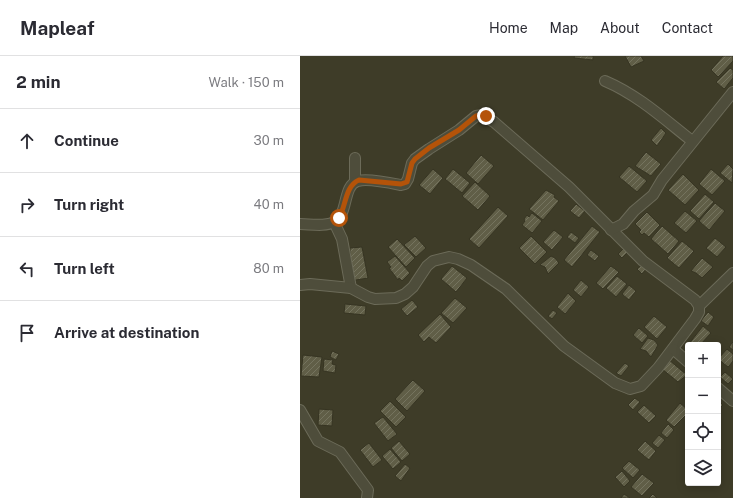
<!DOCTYPE html>
<meta charset="utf-8">
<style>
:root{--surface:#fff;--page:#f2f2f3;--text:#2b2b33;--muted:#7c7c81;--line:#e1e1e2}
body{margin:0;font-family:"Public Sans",sans-serif;background:var(--page);color:var(--text)}
.controls{position:absolute;right:12px;bottom:12px;display:grid;overflow:hidden;border-radius:4px;box-shadow:0 2px 10px #0003}
.controls button{width:36px;height:36px;display:grid;place-items:center;padding:0;border:0;border-bottom:1px solid var(--line);background:var(--surface);color:var(--text);font:20px sans-serif}
.stop{position:absolute;width:12px;height:12px;margin:-9px;border:3px solid #b45309;border-radius:50%;background:#fff}
.stop.end{background:#b45309;border-color:#fff;box-shadow:0 1px 4px #0008}
.list{margin:0;padding:0;list-style:none}
h2{display:flex;justify-content:space-between;align-items:center;height:52px;margin:0;padding:0 16px;font-size:17px}
h2 small{font-size:13px;font-weight:400;color:var(--muted)}
.list li{display:grid;grid-template-columns:26px 1fr auto;gap:12px;align-items:center;box-sizing:border-box;height:64px;padding:0 16px;border-top:1px solid var(--line)}
.list b{display:block;font-size:15px;white-space:nowrap}
.list em{font-size:13px;font-style:normal;color:var(--muted)}
.icon{flex:none;width:22px;height:22px;fill:none;stroke:currentColor;stroke-width:2;stroke-linecap:round;stroke-linejoin:round}
.map{position:relative;flex:none;width:433px;height:442px;overflow:hidden}
header{display:flex;align-items:center;gap:24px;box-sizing:border-box;height:56px;padding:0 20px;background:var(--surface);border-bottom:1px solid var(--line)}
header strong{font-size:19px}
nav{display:flex;gap:22px;margin-inline-start:auto;font-size:14px}
main{display:flex}
aside{flex:1;background:var(--surface)}
.map>svg:first-child{display:block}
.building{fill:url(#building-hatch);stroke:#363422}
.lines{fill:none;stroke-linecap:round;stroke-linejoin:round}
.minor-casing{stroke:#6c6b59;stroke-width:12}
.minor{stroke:#4e4d3b;stroke-width:10}
.route{stroke:#b45309;stroke-width:5}
</style>
<header>
<strong>Mapleaf</strong>
<nav><a>Home</a><a>Map</a><a>About</a><a>Contact</a></nav>
</header>
<main>
<aside>
<h2>2 min<small>Walk · 150 m</small></h2>
<ul class="list">
<li><svg class="icon" aria-label="ahead" viewBox="0 0 24 24"><path d="M12 20V5M6 11l6-6 6 6"/></svg><div><b>Continue</b></div><em>30 m</em></li>
<li><svg class="icon" aria-label="right" viewBox="0 0 24 24"><path d="M7 20v-9h11M14 6l5 5-5 5"/></svg><div><b>Turn right</b></div><em>40 m</em></li>
<li><svg class="icon" aria-label="left" viewBox="0 0 24 24"><path d="M17 20v-9H6M10 6l-5 5 5 5"/></svg><div><b>Turn left</b></div><em>80 m</em></li>
<li><svg class="icon" aria-label="arrive" viewBox="0 0 24 24"><path d="M6 21V4h12l-3 4 3 4H6"/></svg><div><b>Arrive at destination</b></div></li>
</ul>
</aside>
<div class="map">
<svg width="433" height="442" viewBox="0 0 433 442">
<defs>
<pattern id="building-hatch" width="6" height="6" patternUnits="userSpaceOnUse"><rect width="6" height="6" fill="#605e47"/><path d="M-1 1l2-2M0 6l6-6M5 7l2-2" fill="none" stroke="#75745f"/></pattern>
</defs>
<rect width="100%" height="100%" fill="#3e3c28"/>
<g class="building">
<polygon points="275,0 293,0 293,4 274,2"/>
<polygon points="325,0 341,0 344,5 331,11"/>
<polygon points="423,0 433,0 433,5 418,21 411,14"/>
<polygon points="430,12 433,14 433,22 424,33 416,26"/>
<polygon points="361,72 366,77 357,90 351,84"/>
<polygon points="346,96 361,108 351,120 335,110"/>
<polygon points="181,99 194,110 178,128 166,117"/>
<polygon points="428,108 433,113 432,127 420,117"/>
<polygon points="329,110 347,125 337,136 319,121"/>
<polygon points="133,113 143,122 130,138 119,129"/>
<polygon points="153,113 170,127 162,137 145,123"/>
<polygon points="411,113 425,125 412,139 399,128"/>
<polygon points="383,118 399,134 385,149 368,134"/>
<polygon points="175,126 190,140 178,154 162,140"/>
<polygon points="246,134 255,139 254,141 259,145 243,164 229,153"/>
<polygon points="405,138 414,146 399,163 390,155"/>
<polygon points="415,147 425,155 409,174 399,165"/>
<polygon points="276,148 285,155 279,162 270,155"/>
<polygon points="198,151 208,160 179,192 169,183"/>
<polygon points="385,155 397,165 386,177 374,167"/>
<polygon points="347,156 360,169 349,181 344,177 342,179 339,176 341,174 335,168"/>
<polygon points="232,157 242,165 232,177 222,169 225,165 224,163 227,159 229,161"/>
<polygon points="292,170 300,176 272,211 264,204"/>
<polygon points="362,170 379,185 368,198 351,183"/>
<polygon points="254,174 263,181 252,194 243,186"/>
<polygon points="271,176 279,182 275,187 267,181"/>
<polygon points="115,180 126,192 116,201 104,189"/>
<polygon points="231,180 247,196 235,208 219,192"/>
<polygon points="415,182 426,191 417,201 406,192"/>
<polygon points="97,183 115,202 106,211 88,191"/>
<polygon points="382,185 394,195 379,212 367,202"/>
<polygon points="62,191 68,222 50,225 50,192"/>
<polygon points="324,192 328,196 322,202 318,198"/>
<polygon points="291,194 299,200 295,205 287,199"/>
<polygon points="95,200 110,217 102,225 99,222 98,224 89,212 91,211 87,206"/>
<polygon points="251,200 255,202 259,207 248,218 245,211 240,209"/>
<polygon points="402,202 413,211 402,222 396,217 391,215"/>
<polygon points="343,208 347,212 342,218 337,213"/>
<polygon points="152,210 167,222 156,236 141,223"/>
<polygon points="311,210 319,216 303,233 296,227"/>
<polygon points="317,220 327,228 316,241 306,232"/>
<polygon points="281,224 289,231 281,241 273,234"/>
<polygon points="329,229 336,235 329,244 322,238"/>
<polygon points="268,237 276,245 265,258 257,251"/>
<polygon points="155,242 167,252 153,267 141,257"/>
<polygon points="112,244 118,251 107,260 101,253"/>
<polygon points="45,248 66,250 65,259 44,257"/>
<polygon points="253,254 257,257 252,263 248,260"/>
<polygon points="408,256 414,261 408,270 401,265"/>
<polygon points="140,258 151,271 136,287 129,281 124,286 118,279"/>
<polygon points="354,260 367,271 357,283 344,271"/>
<polygon points="403,270 411,277 400,289 388,289"/>
<polygon points="339,272 348,280 342,287 333,279"/>
<polygon points="348,282 354,284 358,289 351,301 346,295 340,293"/>
<polygon points="433,286 433,294 429,291"/>
<polygon points="427,293 433,298 433,305 428,311 418,303"/>
<polygon points="32,295 39,298 36,304 30,301"/>
<polygon points="3,299 22,301 19,321 1,320"/>
<polygon points="24,303 33,304 32,308 36,309 35,317 23,315"/>
<polygon points="369,304 387,319 378,326 362,313"/>
<polygon points="325,307 329,310 321,320 316,317"/>
<polygon points="425,316 433,323 428,328 420,321"/>
<polygon points="113,324 125,335 107,355 95,343"/>
<polygon points="335,342 340,346 333,354 328,349"/>
<polygon points="418,344 423,349 418,354"/>
<polygon points="90,345 106,361 96,371 80,355"/>
<polygon points="380,347 388,354 388,357 374,371 366,364"/>
<polygon points="344,349 356,360 349,367 337,356"/>
<polygon points="19,353 33,354 32,370 18,369"/>
<polygon points="83,361 97,378 88,385 74,367"/>
<polygon points="368,368 374,374 367,382 361,377"/>
<polygon points="359,379 365,384 358,392 352,387"/>
<polygon points="99,385 110,398 102,405 91,392"/>
<polygon points="345,385 356,395 349,404 337,394"/>
<polygon points="69,387 82,404 73,411 60,394"/>
<polygon points="90,393 101,406 93,413 82,400"/>
<polygon points="329,405 340,414 333,422 322,412"/>
<polygon points="105,408 110,412 101,425 95,420"/>
<polygon points="322,415 330,425 324,431 315,421"/>
<polygon points="342,418 354,427 342,440 331,431"/>
<polygon points="324,438 330,442 321,442"/>
<polygon points="353,438 357,442 349,442"/>
</g>
<g class="lines">
<g class="minor-casing">
<g id="minor">
<path d="M 305,25 C 338,39 364,63 392,85"/>
<polyline points="55,102 55,126"/>
<polyline points="34,166 42,183 51,232"/>
<path d="M 0,168 C 10,168 25,171 34,166 C 49,159 42,129 58,125 C 67,122 91,127 101,129 L 105,128 L 108,123 L 112,107 L 115,103 L 129,93 L 159,74 L 176,60 L 182,59 L 194,66 L 269,131 L 343,205 L 395,244 L 399,250 L 399,256 L 395,263 L 358,312 L 341,330 L 330,333 L 315,327 L 264,290 L 206,233 L 171,209 L 158,203 L 149,201 L 133,205 L 127,210 L 113,231 L 105,238 L 96,242 L 75,243 L 68,241 L 51,232 L 10,228 L 0,229"/>
<polyline points="311,174 323,168 334,155 353,139 362,124 433,36"/>
<polyline points="399,250 433,217"/>
<polyline points="373,293 388,306"/>
<polyline points="418,332 433,345"/>
<polyline points="0,354 18,385 40,396 68,434 67,442"/>
</g>
</g>
<use href="#minor" class="minor"/>
</g>
<g class="lines">
<path class="route" d="M 39,162 C 46,150 45,130 59,124 L 101,128 L 107,126 L 112,107 L 115,103 L 129,92 L 159,74 L 176,60 L 182,59 L 186,60"/>
</g>
</svg>
<div class="controls">
<button>+</button>
<button>−</button>
<button><svg class="icon" aria-label="locate" viewBox="0 0 24 24"><circle cx="12" cy="12" r="6"/><path d="M12 2v4M12 18v4M2 12h4M18 12h4"/></svg></button>
<button><svg class="icon" aria-label="layers" viewBox="0 0 24 24"><path d="M12 4l9 5-9 5-9-5zM3 14l9 5 9-5"/></svg></button>
</div>
<div class="stop" style="left:39px;top:162px"></div>
<div class="stop end" style="left:186px;top:60px"></div>
</div>
</main>
